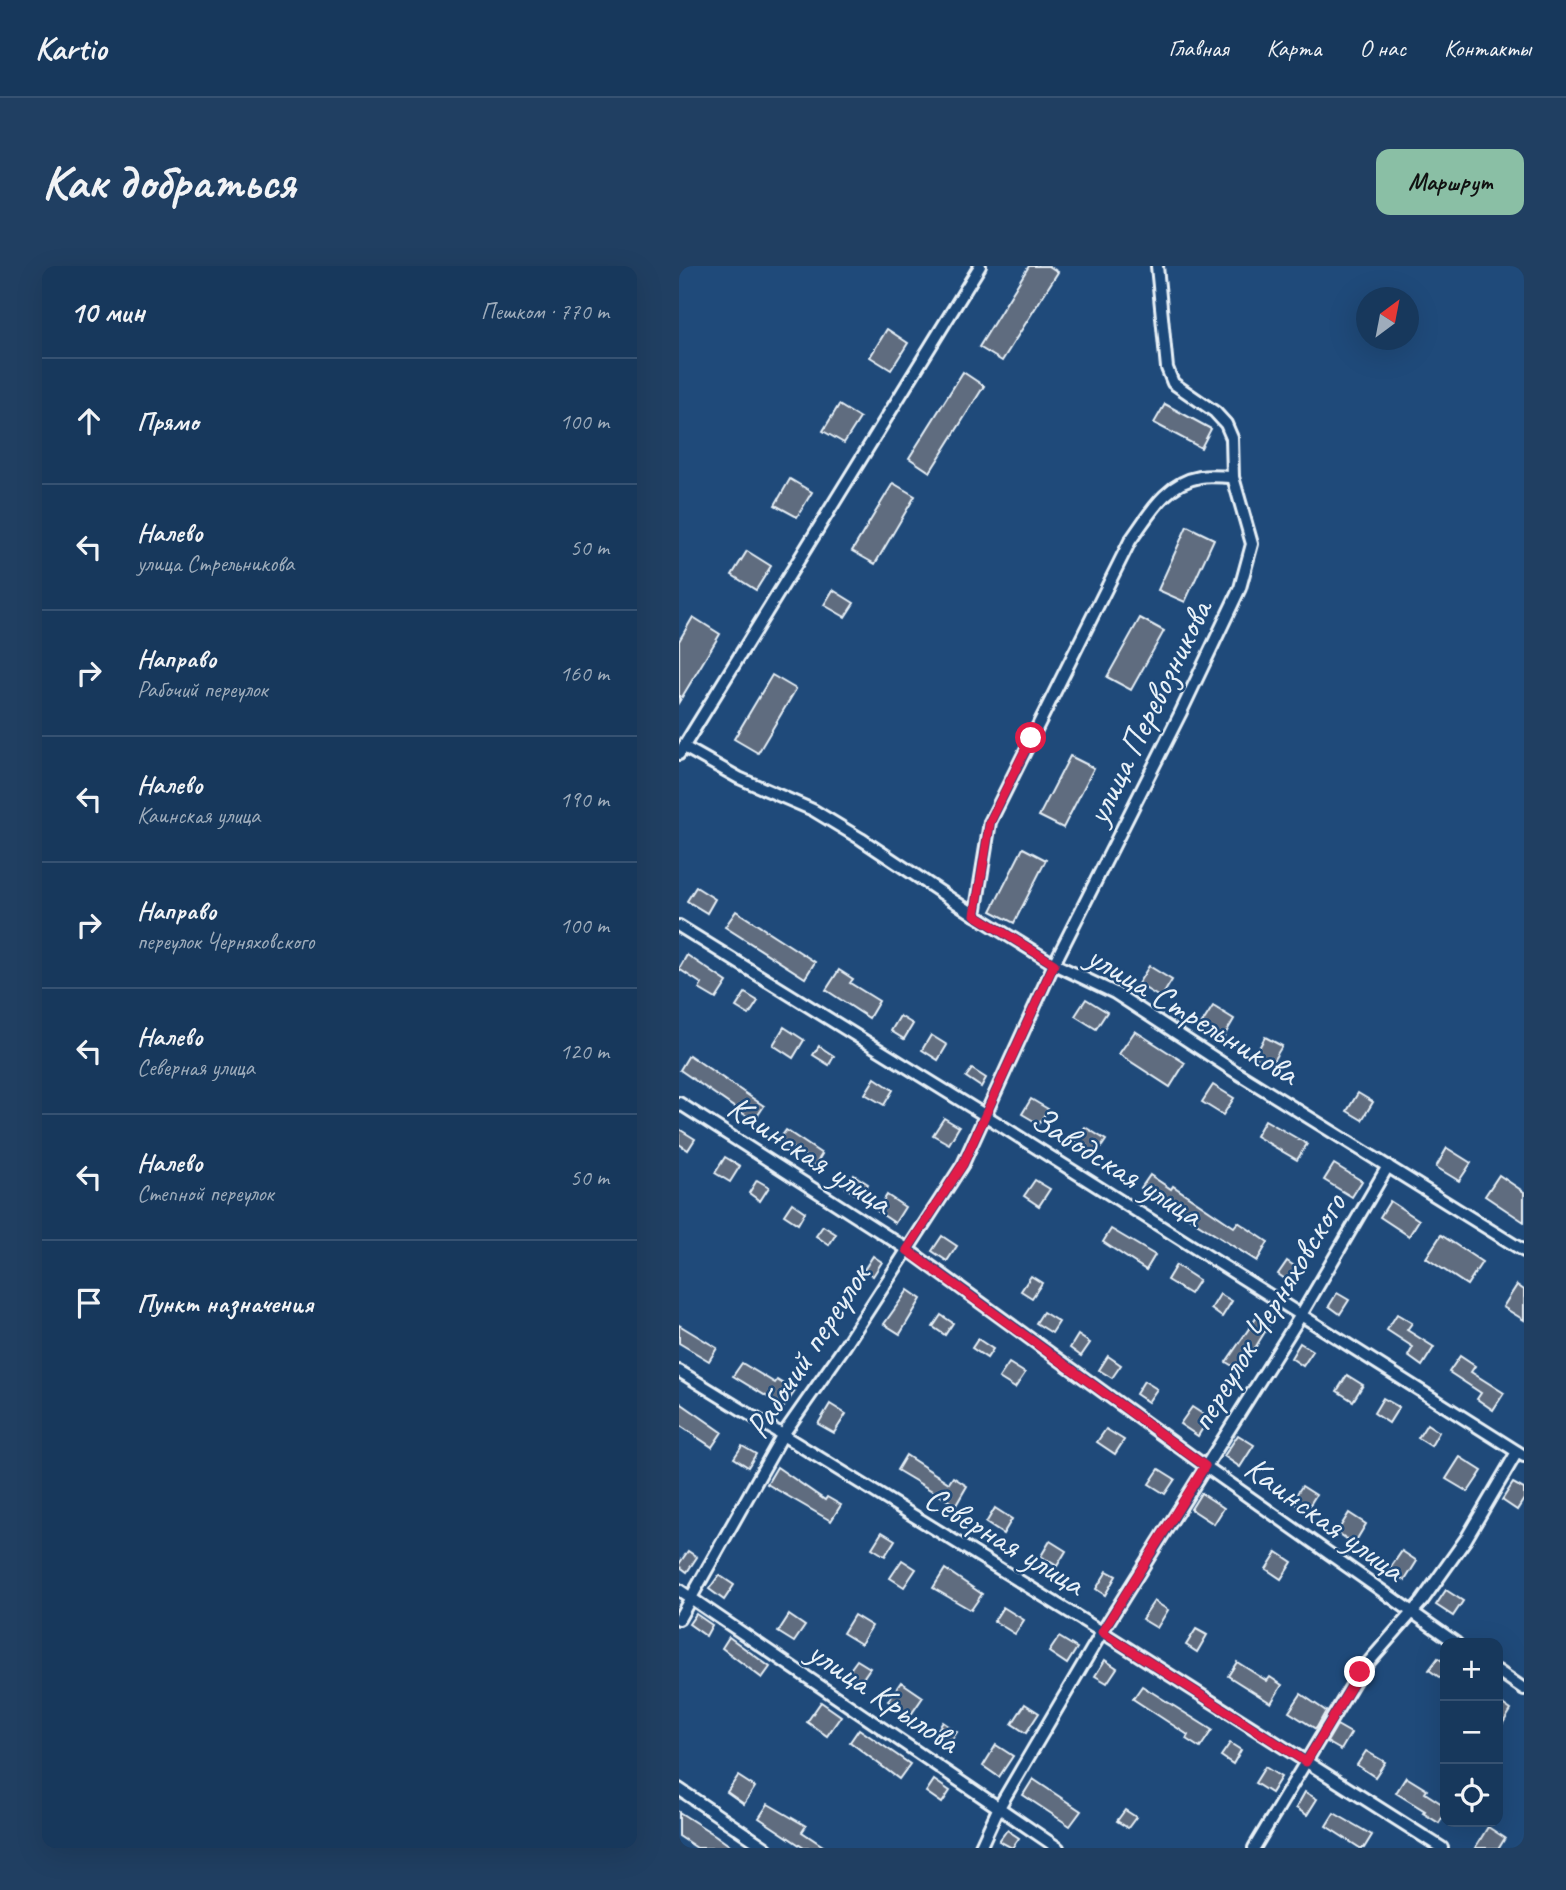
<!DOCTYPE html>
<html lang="ru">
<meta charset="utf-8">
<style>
:root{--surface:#17385c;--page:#203f62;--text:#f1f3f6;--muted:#9eacbb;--line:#365272;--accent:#8abfa5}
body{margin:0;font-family:Caveat,sans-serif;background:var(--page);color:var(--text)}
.controls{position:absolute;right:21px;bottom:21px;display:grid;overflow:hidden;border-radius:14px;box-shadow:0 7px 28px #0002}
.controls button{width:63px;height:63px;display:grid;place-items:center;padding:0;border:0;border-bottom:2px solid var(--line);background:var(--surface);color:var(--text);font:35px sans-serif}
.compass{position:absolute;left:677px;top:21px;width:63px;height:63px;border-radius:50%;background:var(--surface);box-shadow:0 7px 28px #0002;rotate:32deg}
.stop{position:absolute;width:21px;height:21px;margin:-16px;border:5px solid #e11d48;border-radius:50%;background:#fff}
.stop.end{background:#e11d48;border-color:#fff;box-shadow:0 2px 7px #0008}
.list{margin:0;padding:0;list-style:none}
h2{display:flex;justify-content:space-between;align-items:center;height:91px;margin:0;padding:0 28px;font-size:30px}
h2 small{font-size:23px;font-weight:400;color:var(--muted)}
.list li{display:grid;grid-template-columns:46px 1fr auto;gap:21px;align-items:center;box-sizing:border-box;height:126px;padding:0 28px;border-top:2px solid var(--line)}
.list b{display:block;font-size:26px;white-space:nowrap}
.list p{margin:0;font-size:23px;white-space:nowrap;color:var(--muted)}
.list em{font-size:23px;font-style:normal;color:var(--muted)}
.icon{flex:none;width:38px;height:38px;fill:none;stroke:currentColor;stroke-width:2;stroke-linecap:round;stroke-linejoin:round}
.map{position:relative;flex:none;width:845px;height:1582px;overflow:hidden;border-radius:14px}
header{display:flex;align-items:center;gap:42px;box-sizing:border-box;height:98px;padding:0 35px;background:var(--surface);border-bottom:2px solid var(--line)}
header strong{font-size:33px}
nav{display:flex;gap:38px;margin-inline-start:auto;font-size:24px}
.intro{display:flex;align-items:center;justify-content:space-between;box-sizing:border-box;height:168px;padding:0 42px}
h1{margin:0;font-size:49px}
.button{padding:18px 32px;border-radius:14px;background:var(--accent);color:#111;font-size:24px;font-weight:700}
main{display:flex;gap:42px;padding:0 42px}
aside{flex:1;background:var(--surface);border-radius:14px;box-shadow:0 7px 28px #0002}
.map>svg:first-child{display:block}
.building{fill:#5f6c7f;stroke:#e8f1f8;stroke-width:2}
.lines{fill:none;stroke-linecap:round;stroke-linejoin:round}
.minor-casing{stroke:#e8f1f8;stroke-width:16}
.minor{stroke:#1f4a7a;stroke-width:10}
.route{stroke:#e11d48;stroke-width:9}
.labels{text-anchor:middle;stroke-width:5;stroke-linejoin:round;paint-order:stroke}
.street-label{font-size:35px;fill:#e8f1f8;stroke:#1f4a7a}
</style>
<header>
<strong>Kartio</strong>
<nav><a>Главная</a><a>Карта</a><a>О нас</a><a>Контакты</a></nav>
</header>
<div class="intro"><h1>Как добраться</h1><a class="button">Маршрут</a></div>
<main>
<aside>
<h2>10 мин<small>Пешком · 770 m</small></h2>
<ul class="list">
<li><svg class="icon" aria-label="ahead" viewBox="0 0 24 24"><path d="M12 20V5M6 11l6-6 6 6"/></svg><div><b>Прямо</b></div><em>100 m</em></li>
<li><svg class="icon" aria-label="left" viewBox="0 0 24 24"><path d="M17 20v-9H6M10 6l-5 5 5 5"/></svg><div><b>Налево</b><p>улица Стрельникова</p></div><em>50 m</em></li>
<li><svg class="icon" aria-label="right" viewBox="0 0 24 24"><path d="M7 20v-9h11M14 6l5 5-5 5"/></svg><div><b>Направо</b><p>Рабочий переулок</p></div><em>160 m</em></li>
<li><svg class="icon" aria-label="left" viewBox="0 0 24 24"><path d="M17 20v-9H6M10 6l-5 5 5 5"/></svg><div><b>Налево</b><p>Каинская улица</p></div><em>190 m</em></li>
<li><svg class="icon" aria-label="right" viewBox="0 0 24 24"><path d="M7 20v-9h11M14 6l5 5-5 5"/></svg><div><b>Направо</b><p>переулок Черняховского</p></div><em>100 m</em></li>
<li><svg class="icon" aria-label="left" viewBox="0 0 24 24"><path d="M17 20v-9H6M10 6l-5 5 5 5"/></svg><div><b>Налево</b><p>Северная улица</p></div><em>120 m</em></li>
<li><svg class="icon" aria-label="left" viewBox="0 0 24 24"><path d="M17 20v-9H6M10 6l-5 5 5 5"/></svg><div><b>Налево</b><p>Степной переулок</p></div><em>50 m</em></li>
<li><svg class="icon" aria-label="arrive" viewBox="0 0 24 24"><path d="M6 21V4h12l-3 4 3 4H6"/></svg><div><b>Пункт назначения</b></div></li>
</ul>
</aside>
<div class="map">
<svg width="845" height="1582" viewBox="0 0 845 1582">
<rect width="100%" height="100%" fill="#1f4a7a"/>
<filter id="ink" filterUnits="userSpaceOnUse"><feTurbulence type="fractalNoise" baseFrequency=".0143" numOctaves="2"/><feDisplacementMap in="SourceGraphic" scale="14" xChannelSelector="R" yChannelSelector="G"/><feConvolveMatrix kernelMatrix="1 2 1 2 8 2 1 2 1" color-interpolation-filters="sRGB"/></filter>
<g filter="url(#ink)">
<g class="building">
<polygon points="350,0 370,0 379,6 323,95 300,81"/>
<polygon points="208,63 229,77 212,104 191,91"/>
<polygon points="284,106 305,120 251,206 230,192"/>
<polygon points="486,138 532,163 522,182 475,157"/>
<polygon points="160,139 181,152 165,177 144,165"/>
<polygon points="111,213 133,226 118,251 96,239"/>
<polygon points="214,217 236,230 196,298 173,285"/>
<polygon points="508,260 535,273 506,336 479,324"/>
<polygon points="68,285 92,300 77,324 53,309"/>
<polygon points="154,324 175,337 166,351 145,339"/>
<polygon points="14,351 41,368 0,436 0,375"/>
<polygon points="461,352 485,365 452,424 428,411"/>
<polygon points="93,409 117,423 79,487 55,473"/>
<polygon points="391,490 415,502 384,562 360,550"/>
<polygon points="344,582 367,594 335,657 312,645"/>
<polygon points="17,621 36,633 28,647 8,635"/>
<polygon points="57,645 136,696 126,712 46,661"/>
<polygon points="8,689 48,716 37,733 20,723 23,718 0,703"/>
<polygon points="470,700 493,714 482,732 459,718"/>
<polygon points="160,704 174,713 171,717 200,735 190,752 147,724"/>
<polygon points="66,727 79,735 70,749 57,741"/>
<polygon points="407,733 428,746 417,763 396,750"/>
<polygon points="534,740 555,753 544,772 522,759"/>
<polygon points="221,750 234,758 225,773 212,765"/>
<polygon points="105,761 125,774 114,792 94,779"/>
<polygon points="456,765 506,797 491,821 440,788"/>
<polygon points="252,769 268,779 259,794 243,784"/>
<polygon points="586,771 603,780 591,800 575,791"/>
<polygon points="140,780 155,790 150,799 134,789"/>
<polygon points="10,789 85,840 75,855 1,804"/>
<polygon points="293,803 307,812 302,821 287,811"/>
<polygon points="196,812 214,824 205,839 186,828"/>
<polygon points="534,819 555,832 544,849 523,836"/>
<polygon points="679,827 694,836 683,854 668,845"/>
<polygon points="352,833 369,843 360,858 343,848"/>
<polygon points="265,852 280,861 270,878 254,869"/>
<polygon points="586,854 628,878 618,894 577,870"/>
<polygon points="406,861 427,874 415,892 394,879"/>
<polygon points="0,863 16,873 9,884 0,878"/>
<polygon points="107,864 143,888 135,901 124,894 126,890 100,874"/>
<polygon points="768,882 792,897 780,915 757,901"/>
<polygon points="46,891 61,900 51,916 36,907"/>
<polygon points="655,898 683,915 673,931 645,914"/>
<polygon points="175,909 189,918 181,931 167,922"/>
<polygon points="471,909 492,923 494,920 555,961 559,956 589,976 578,995 462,922"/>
<polygon points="820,909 845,926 845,956 806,930"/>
<polygon points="78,914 90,921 81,935 70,927"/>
<polygon points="356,914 371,923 360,940 345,930"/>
<polygon points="208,929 226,941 216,957 198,945"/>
<polygon points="711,935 740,954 730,970 701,951"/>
<polygon points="113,937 126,946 119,958 105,949"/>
<polygon points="144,960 157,968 150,979 137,970"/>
<polygon points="432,963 476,989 467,1004 424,976"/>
<polygon points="762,969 803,996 788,1019 747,992"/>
<polygon points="263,970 278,980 268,995 253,985"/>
<polygon points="194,990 203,996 194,1010 185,1004"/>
<polygon points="608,995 617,1001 609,1015 599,1008"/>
<polygon points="497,999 520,1014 511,1028 488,1014"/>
<polygon points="352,1010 363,1017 353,1032 342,1025"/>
<polygon points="838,1019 845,1024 845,1054 824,1041"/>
<polygon points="229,1024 242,1033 221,1068 205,1058"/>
<polygon points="658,1027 670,1034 661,1048 650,1040"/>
<polygon points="541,1028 553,1035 543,1051 532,1043"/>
<polygon points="364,1046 380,1056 373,1067 357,1057"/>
<polygon points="718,1048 733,1057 728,1064 755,1081 743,1100 729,1090 734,1081 708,1064"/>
<polygon points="262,1049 274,1057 266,1069 254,1061"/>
<polygon points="578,1051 590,1059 562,1105 547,1096"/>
<polygon points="0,1059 38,1082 30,1095 0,1077"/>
<polygon points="399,1069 411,1077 402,1090 391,1082"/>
<polygon points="299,1073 314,1083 308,1092 293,1082"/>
<polygon points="621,1077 634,1085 624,1100 612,1092"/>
<polygon points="429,1090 442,1099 433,1112 420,1104"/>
<polygon points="781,1090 796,1100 792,1106 825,1127 814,1144 798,1133 802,1127 770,1106"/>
<polygon points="63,1097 96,1117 98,1114 116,1125 105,1141 54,1110"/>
<polygon points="330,1097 346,1107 336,1122 320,1112"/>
<polygon points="668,1109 684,1119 674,1135 658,1125"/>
<polygon points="465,1115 478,1123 469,1136 457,1128"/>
<polygon points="704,1132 720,1141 710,1157 695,1147"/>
<polygon points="0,1136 43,1166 33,1181 0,1159"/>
<polygon points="151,1138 167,1148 155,1167 139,1158"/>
<polygon points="513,1141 530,1152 519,1170 501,1158"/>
<polygon points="748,1158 760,1166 752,1180 739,1172"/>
<polygon points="427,1163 445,1174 436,1188 418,1176"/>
<polygon points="559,1169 575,1179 561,1201 545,1190"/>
<polygon points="63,1180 77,1188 69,1201 55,1192"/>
<polygon points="227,1189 270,1217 274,1211 288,1220 277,1239 218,1204"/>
<polygon points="781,1191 803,1205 789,1226 767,1213"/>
<polygon points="98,1201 146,1234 148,1231 162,1239 152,1255 88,1218"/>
<polygon points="480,1203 496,1213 486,1228 470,1218"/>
<polygon points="834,1217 845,1223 845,1233 838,1244 823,1234"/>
<polygon points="623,1220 637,1229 627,1245 613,1235"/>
<polygon points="522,1227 545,1242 535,1258 512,1243"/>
<polygon points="316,1242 333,1253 324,1268 307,1257"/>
<polygon points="670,1247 687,1258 675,1278 658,1266"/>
<polygon points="203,1266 216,1274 206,1290 193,1282"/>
<polygon points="371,1275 387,1285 378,1300 362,1290"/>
<polygon points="9,1285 18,1291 8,1306 0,1300 0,1298"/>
<polygon points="723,1285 738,1295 726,1314 710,1304"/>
<polygon points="598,1286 613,1296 602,1313 587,1303"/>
<polygon points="223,1294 237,1303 225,1321 211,1312"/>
<polygon points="266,1303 303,1328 292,1344 254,1322"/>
<polygon points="428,1305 437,1310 426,1329 417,1323"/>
<polygon points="40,1309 55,1319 45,1334 30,1323"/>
<polygon points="767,1324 784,1335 774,1350 757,1339"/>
<polygon points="475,1335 489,1344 478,1362 463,1353"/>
<polygon points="324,1341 345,1354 336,1368 315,1355"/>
<polygon points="17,1348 33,1359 27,1370 10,1358"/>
<polygon points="110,1349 126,1360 115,1376 99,1366"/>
<polygon points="175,1349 193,1360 182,1378 164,1367"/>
<polygon points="517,1363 528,1369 518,1386 507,1379"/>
<polygon points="50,1371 91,1401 83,1412 43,1382"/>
<polygon points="380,1371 398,1382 388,1398 370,1386"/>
<polygon points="759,1392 766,1397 766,1415 750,1404"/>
<polygon points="178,1394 191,1402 180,1418 167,1409"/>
<polygon points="426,1394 438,1402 428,1417 416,1410"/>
<polygon points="558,1396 588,1415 591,1411 603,1419 592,1437 549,1410"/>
<polygon points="222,1416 244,1431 231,1450 209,1435"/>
<polygon points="463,1420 533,1464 521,1482 507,1473 509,1469 454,1433"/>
<polygon points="622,1428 647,1445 637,1463 610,1446"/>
<polygon points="819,1435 832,1444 819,1465"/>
<polygon points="142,1436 162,1450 148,1470 128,1456"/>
<polygon points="346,1438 360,1447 347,1467 333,1458"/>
<polygon points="264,1456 278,1466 269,1479 255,1469"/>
<polygon points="658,1459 672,1467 662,1484 648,1476"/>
<polygon points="180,1463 231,1498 220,1513 171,1476"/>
<polygon points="551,1477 562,1484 554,1498 542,1490"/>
<polygon points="317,1479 334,1490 320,1511 304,1500"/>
<polygon points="687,1485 706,1496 696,1511 678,1499"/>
<polygon points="586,1501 602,1511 592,1527 576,1517"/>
<polygon points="59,1510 76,1521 65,1538 48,1526"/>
<polygon points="727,1511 748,1524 746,1527 766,1540 766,1547 760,1557 744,1547 746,1545 717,1527"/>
<polygon points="354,1513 402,1545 391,1560 344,1529"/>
<polygon points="255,1514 271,1525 263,1537 247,1526"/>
<polygon points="626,1526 638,1533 628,1549 617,1542"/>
<polygon points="89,1538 127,1560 123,1566 147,1582 125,1582 80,1552"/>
<polygon points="446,1544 457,1551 449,1562 438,1555"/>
<polygon points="0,1546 36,1569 54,1582 18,1582 0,1570"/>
<polygon points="655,1547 693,1569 685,1582 681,1582 647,1560"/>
<polygon points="809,1561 826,1572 820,1582 796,1582"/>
<polygon points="328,1564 340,1572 333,1582 320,1575"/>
</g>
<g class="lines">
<g class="minor-casing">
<g id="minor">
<polyline points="5,481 60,512 134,544 182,573 296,649 375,698 436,727 552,803 845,985"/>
<polyline points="0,488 301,0"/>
<path d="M 296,649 L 311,556 L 451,275 C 470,249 486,217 521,211 C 531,209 543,211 554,211"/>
<polyline points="0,660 307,850 845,1190"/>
<polyline points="0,837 228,983 526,1200 777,1377"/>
<polyline points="0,1105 423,1366 763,1582"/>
<polyline points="0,1324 379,1582"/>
<polyline points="0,1353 103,1170 166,1080 284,898 375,698 501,448 561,322 573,278 554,211 553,172 547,158 536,146 494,117 488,102 478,0"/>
<polyline points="819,1405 845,1423"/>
<polyline points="0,1523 87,1582"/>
<polyline points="301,1582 319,1543 423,1366 622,1049 709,900"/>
<polyline points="575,1582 681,1406 743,1335 787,1273 838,1186"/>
</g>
</g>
<use href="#minor" class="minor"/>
</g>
</g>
<g class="lines" filter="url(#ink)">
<polyline class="route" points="352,472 311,556 296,649 375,698 284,898 228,984 526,1200 423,1366 627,1496 681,1406"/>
</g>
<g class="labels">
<g class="street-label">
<text transform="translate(469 446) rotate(-64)" y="12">улица Перевозникова</text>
<text transform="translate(514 748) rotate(31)" y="12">улица Стрельникова</text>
<text transform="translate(131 888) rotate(33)" y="12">Каинская улица</text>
<text transform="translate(438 900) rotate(32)" y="12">Заводская улица</text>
<text transform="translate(588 1046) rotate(-59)" y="12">переулок Черняховского</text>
<text transform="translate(128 1085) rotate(-57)" y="12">Рабочий переулок</text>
<text transform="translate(646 1252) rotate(36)" y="12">Каинская улица</text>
<text transform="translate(326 1274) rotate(31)" y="12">Северная улица</text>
<text transform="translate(205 1430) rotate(34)" y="12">улица Крылова</text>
</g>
</g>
</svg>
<div class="controls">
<button>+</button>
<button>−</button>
<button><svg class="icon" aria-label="locate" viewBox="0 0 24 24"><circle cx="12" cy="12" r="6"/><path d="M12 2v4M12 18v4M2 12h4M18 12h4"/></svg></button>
</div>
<svg class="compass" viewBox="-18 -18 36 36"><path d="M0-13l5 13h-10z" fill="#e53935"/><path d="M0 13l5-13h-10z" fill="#9eacbb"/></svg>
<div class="stop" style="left:352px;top:472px"></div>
<div class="stop end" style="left:681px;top:1406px"></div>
</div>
</main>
